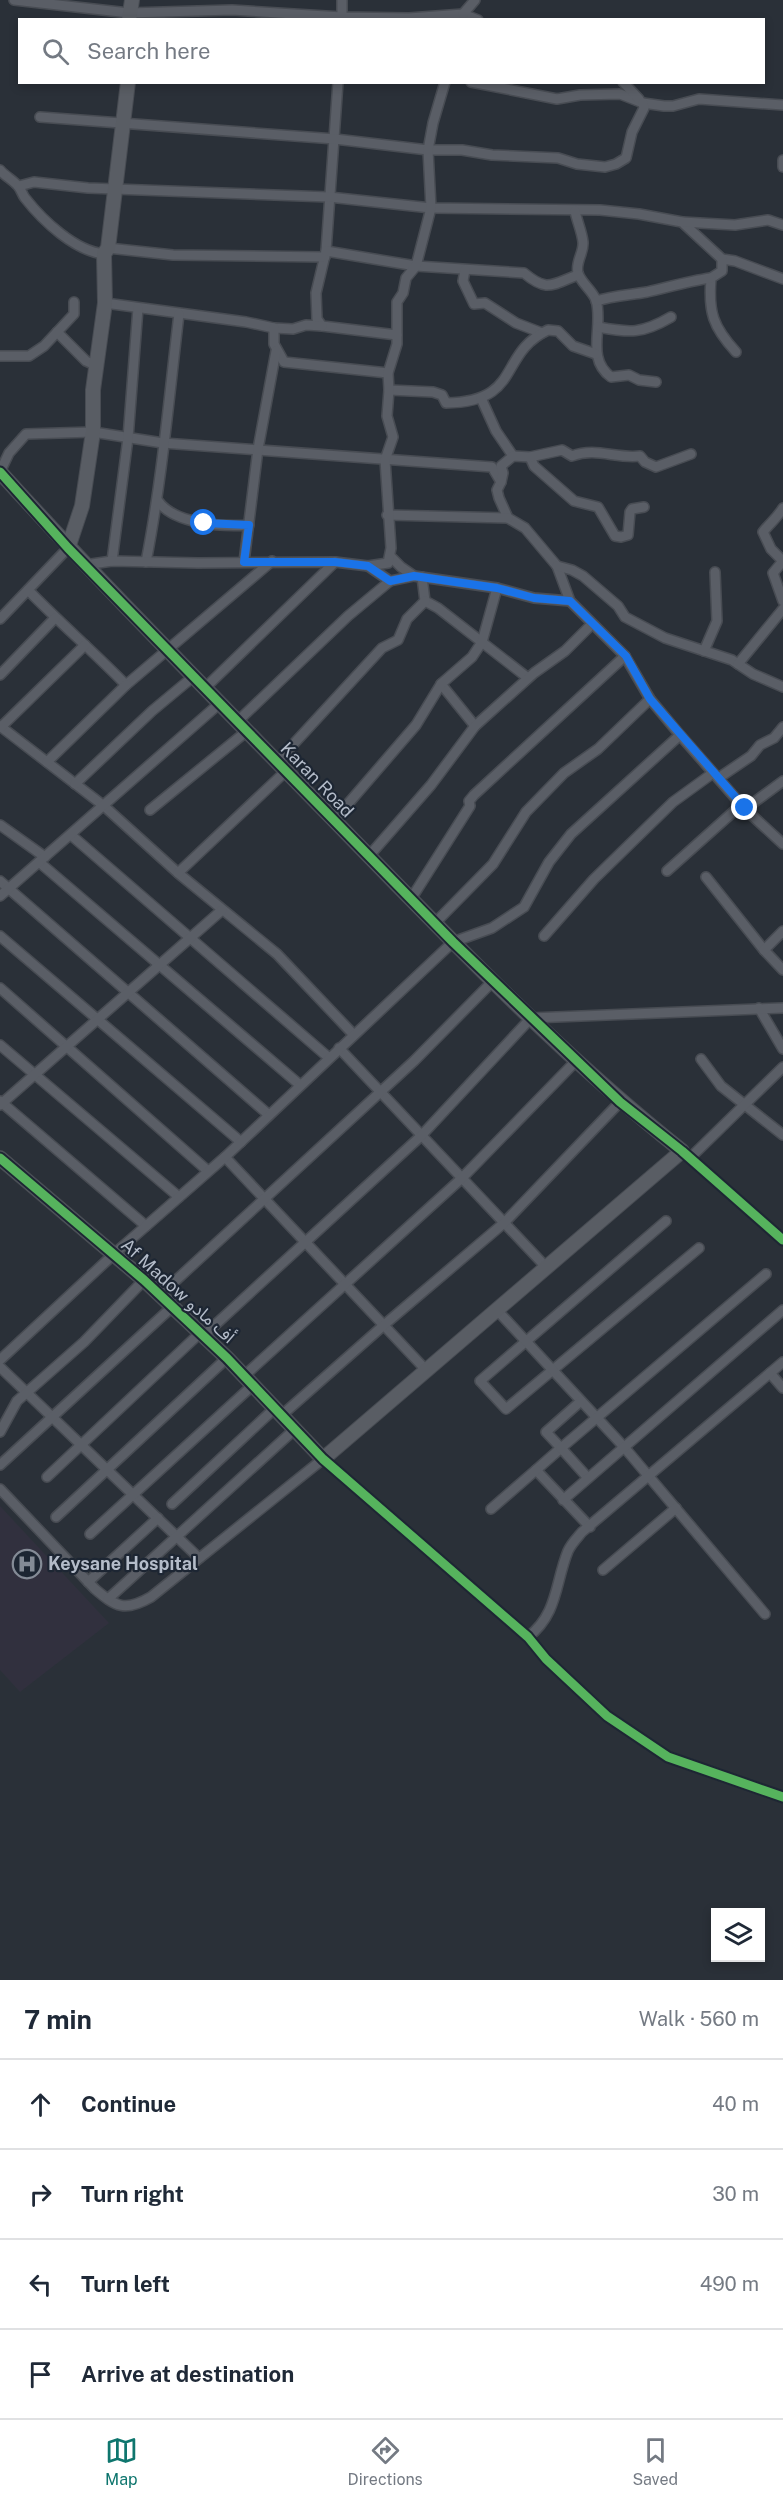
<!DOCTYPE html>
<meta charset="utf-8">
<style>
:root{--surface:#fff;--page:#f2f2f3;--text:#1f2937;--muted:#747a83;--line:#e0e1e3;--accent:#0f766e}
body{margin:0;font-family:"Public Sans","Noto Sans Arabic",sans-serif;background:var(--page);color:var(--text)}
.controls{position:absolute;right:18px;bottom:18px;display:grid;overflow:hidden;border-radius:0px;box-shadow:0 3px 9px #0003}
.controls button{width:54px;height:54px;display:grid;place-items:center;padding:0;border:0;border-bottom:2px solid var(--line);background:var(--surface);color:var(--text);font:30px sans-serif}
.stop{position:absolute;width:18px;height:18px;margin:-14px;border:4px solid #1a73e8;border-radius:50%;background:#fff}
.stop.end{background:#1a73e8;border-color:#fff;box-shadow:0 2px 6px #0008}
.list{margin:0;padding:0;list-style:none}
h2{display:flex;justify-content:space-between;align-items:center;height:78px;margin:0;padding:0 24px;font-size:26px}
h2 small{font-size:20px;font-weight:400;color:var(--muted)}
.list li{display:grid;grid-template-columns:39px 1fr auto;gap:18px;align-items:center;box-sizing:border-box;height:90px;padding:0 24px;border-top:2px solid var(--line)}
.list b{display:block;font-size:22px;white-space:nowrap}
.list em{font-size:20px;font-style:normal;color:var(--muted)}
.icon{flex:none;width:33px;height:33px;fill:none;stroke:currentColor;stroke-width:2;stroke-linecap:round;stroke-linejoin:round}
.map{position:relative;flex:none;width:783px;height:1980px;overflow:hidden}
.search{position:absolute;background:var(--surface);box-shadow:0 3px 9px #0003;left:18px;right:18px;top:18px;height:66px;display:flex;align-items:center;gap:15px;box-sizing:border-box;padding:0 21px;border-radius:0px;color:var(--muted);font-size:22px}
.sheet{height:438px;background:var(--surface)}
nav{display:flex;justify-content:space-around;align-items:center;box-sizing:border-box;height:84px;border-top:2px solid var(--line);background:var(--surface);font-size:16px;color:var(--muted)}
nav a{display:grid;justify-items:center;gap:3px}
nav .on{color:var(--accent)}
.map>svg:first-child{display:block}
.medical{fill:#31303e}
.lines{fill:none;stroke-linecap:round;stroke-linejoin:round}
.street-casing{stroke:#484c53;stroke-width:12}
.secondary-casing{stroke:#484c53;stroke-width:16}
.street{stroke:#5a5e66;stroke-width:9}
.secondary{stroke:#595d64;stroke-width:14}
.cycleway-casing{stroke:#1d2633;stroke-width:13}
.cycleway{stroke:#56b35d;stroke-width:9}
.route{stroke:#1a73e8;stroke-width:8}
.labels{text-anchor:middle;stroke-width:4.5;stroke-linejoin:round;paint-order:stroke}
.street-label{font-size:18px;fill:#b4bcc9;stroke:#1d2633}
.poi-label{font-size:18px;font-weight:bold;fill:#b4bcc9;stroke:#1d2633;text-anchor:start}
</style>
<div class="map">
<svg width="783" height="1980" viewBox="0 0 783 1980">
<rect width="100%" height="100%" fill="#2a3038"/>
<polygon class="medical" points="0,1506 109,1623 20,1692 0,1670"/>
<g class="lines">
<g class="street-casing">
<g id="street">
<polyline points="14,0 129,13 232,10 342,17 409,18 463,14 478,20"/>
<polyline points="463,14 475,0"/>
<polyline points="342,20 342,0"/>
<polyline points="338,82 326,251 316,293 317,319 322,326 397,335"/>
<polyline points="471,82 557,99 580,95 620,94 643,103 664,106 673,106 699,99 783,105"/>
<polyline points="623,82 639,99"/>
<polyline points="40,117 335,139 428,150 462,150 492,155 558,158 577,164 605,167 616,164 626,158 632,132 644,108 643,103"/>
<polyline points="783,160 783,167"/>
<path d="M 0,170 C 5,176 13,180 18,186 C 21,189 22,194 25,198 C 43,221 75,251 104,254"/>
<polyline points="19,186 34,182 88,188 329,197 431,208 600,210 639,214 682,222 722,259 735,261 783,279"/>
<path d="M 575,211 C 577,221 582,232 583,242 C 584,253 575,262 578,273 C 581,283 592,290 596,300 C 604,327 585,358 611,377 L 629,375 L 639,380 L 656,382"/>
<polyline points="682,222 735,225 768,220 783,225"/>
<polyline points="108,248 173,255 325,257"/>
<path d="M 326,251 L 416,266 L 524,273 C 548,293 552,284 578,275"/>
<path d="M 722,259 L 722,271 L 711,278 C 708,312 713,327 736,352"/>
<polyline points="465,270 463,281 474,304 485,303 516,323 542,333"/>
<path d="M 596,301 C 613,296 630,295 647,292 C 669,287 689,281 711,278"/>
<polyline points="105,303 246,322 274,328 293,329 306,325 322,326"/>
<path d="M 598,327 C 630,333 642,334 671,317"/>
<polyline points="274,328 274,344 284,362 388,373"/>
<polyline points="57,332 86,361 95,365"/>
<polyline points="0,356 29,356 44,346 74,314 74,302"/>
<path d="M 389,390 L 433,392 L 442,395 L 446,403 C 523,402 497,354 548,330 L 558,331 L 573,346 L 596,354"/>
<polyline points="481,398 496,431 513,456"/>
<polyline points="530,457 534,466 574,501 598,507 615,536 621,537 628,535 630,512 632,509 644,507"/>
<polyline points="0,472 9,453 26,434 93,432 163,443 492,467 501,482 497,490 499,498 508,518 525,528 557,566 570,601 625,656 650,699 680,735 745,809 783,844"/>
<path d="M 501,482 L 503,473 L 501,466 L 513,456 L 530,457 L 562,450 L 572,456 C 596,447 616,459 640,456 L 645,462 L 656,467 L 691,454"/>
<path d="M 158,501 C 174,524 222,527 249,525"/>
<path d="M 783,508 C 777,518 770,523 763,532 L 771,549 L 783,561 L 773,573 L 783,601"/>
<polyline points="387,515 508,518"/>
<polyline points="390,556 401,567 414,576 497,588 534,598 570,601"/>
<polyline points="112,561 128,438 138,308"/>
<path d="M 146,562 C 162,480 169,397 179,314"/>
<polyline points="244,562 258,449 276,351"/>
<polyline points="85,565 112,561 198,563 335,562 368,566 388,563 391,548 385,460 393,437 387,416 389,390 388,373 397,344 397,302 403,293 406,278 416,266 431,208 428,150 433,123 445,82"/>
<polyline points="368,566 390,581 414,576"/>
<polyline points="557,566 572,570 583,576 618,606 625,617 665,638 732,660 753,674 783,687"/>
<polyline points="422,577 425,601 438,608 528,678"/>
<path d="M 28,590 C 60,623 94,652 126,685 L 272,561"/>
<polyline points="0,619 68,548"/>
<polyline points="704,651 717,621 715,572"/>
<polyline points="738,664 783,609"/>
<polyline points="0,675 55,618"/>
<polyline points="441,684 475,726"/>
<polyline points="205,688 335,562"/>
<polyline points="238,721 348,616 390,581"/>
<polyline points="0,726 104,806 178,873 277,954 353,1034"/>
<polyline points="1,727 85,645"/>
<polyline points="47,762 126,685"/>
<polyline points="277,762 382,648 398,640 407,619 425,601"/>
<polyline points="720,777 751,756 760,745 774,738 783,727"/>
<polyline points="75,784 152,711 194,676"/>
<polyline points="745,809 783,781"/>
<polyline points="150,810 247,731"/>
<polyline points="334,820 416,725 441,684 472,657 482,642 497,588"/>
<polyline points="0,825 45,857"/>
<polyline points="71,835 328,1057"/>
<polyline points="369,856 431,785 475,726 534,673 565,651 591,625"/>
<polyline points="39,862 300,1085"/>
<polyline points="667,871 742,804"/>
<polyline points="178,873 286,771"/>
<polyline points="706,877 764,950 783,970"/>
<polyline points="0,881 269,1115"/>
<polyline points="0,896 220,703"/>
<polyline points="411,899 470,806 469,801 474,795 625,656"/>
<polyline points="435,923 493,864 526,812 564,773 598,749 650,699"/>
<polyline points="0,936 241,1142"/>
<polyline points="544,936 594,879 673,802 713,773"/>
<polyline points="764,950 783,931"/>
<polyline points="0,988 208,1171"/>
<polyline points="759,1008 783,1049"/>
<polyline points="0,1045 179,1197"/>
<polyline points="339,1048 546,1267"/>
<polyline points="701,1059 721,1086 783,1135"/>
<polyline points="0,1101 146,1226"/>
<polyline points="0,1105 222,910"/>
<polyline points="682,1151 783,1240"/>
<polyline points="225,1157 426,1370"/>
<polyline points="690,1158 783,1067"/>
<polyline points="666,1221 480,1381 506,1409 699,1248"/>
<polyline points="160,1295 414,1061 493,981"/>
<polyline points="496,1309 624,1447 765,1614"/>
<polyline points="203,1336 421,1136 531,1018 783,1008"/>
<polyline points="0,1360 114,1254 225,1157 453,942 492,928 524,907 549,862 571,834 680,735"/>
<polyline points="0,1367 199,1558"/>
<polyline points="770,1373 783,1388"/>
<polyline points="244,1376 462,1178 576,1061"/>
<polyline points="581,1401 546,1432 561,1448 536,1470 590,1527"/>
<polyline points="282,1415 384,1325 504,1223 620,1102"/>
<polyline points="0,1432 17,1401 84,1342 144,1280"/>
<polyline points="0,1465 172,1307"/>
<polyline points="47,1477 200,1333"/>
<polyline points="588,1478 561,1448 766,1274"/>
<path d="M 0,1489 L 95,1589 C 116,1607 125,1612 151,1597 L 323,1459 L 528,1637 L 546,1659 L 607,1716 L 668,1757 L 783,1797"/>
<polyline points="563,1500 783,1310"/>
<polyline points="172,1504 275,1408"/>
<polyline points="491,1509 536,1470"/>
<polyline points="56,1517 227,1358"/>
<polyline points="90,1534 253,1385"/>
<polyline points="603,1570 676,1508"/>
<polyline points="88,1582 158,1518"/>
<polyline points="108,1599 295,1429"/>
<path d="M 528,1637 C 558,1614 555,1583 568,1551 C 571,1544 577,1538 582,1532 L 783,1362"/>
</g>
</g>
<g class="secondary-casing">
<g id="secondary">
<polyline points="129,20 132,0"/>
<path d="M 0,472 C 106,589 218,701 328,814 C 442,931 555,1050 682,1151 L 323,1459 L 227,1358 L 144,1280 L 0,1158"/>
<polyline points="68,548 82,506 93,432 93,390 105,303 104,254 108,248 128,82"/>
</g>
</g>
<use href="#street" class="street"/>
<use href="#secondary" class="secondary"/>
<g class="cycleway-casing">
<g id="cycleway">
<polyline points="0,472 68,548 453,942 620,1102 682,1151 783,1240"/>
<polyline points="0,1158 144,1280 227,1358 323,1459 528,1637 546,1659 607,1716 668,1757 783,1797"/>
</g>
</g>
<use href="#cycleway" class="cycleway"/>
</g>
<g class="lines">
<polyline class="route" points="204,523 249,525 244,562 335,562 368,566 390,581 414,576 497,588 534,598 570,601 626,656 650,699 745,808"/>
</g>
<defs>
<g id="hospital-ring" transform="scale(1.5)"><circle r="9.5" fill="#1d2633" stroke="#848b96" stroke-width="1.5"/><path d="M-5-5h3v3.5h4V-5h3V5h-3V1.5h-4V5h-3Z" fill="#848b96"/></g>
</defs>
<g fill-rule="evenodd">
<use href="#hospital-ring" x="27" y="1564"/>
</g>
<g class="labels">
<g class="street-label">
<text transform="translate(317 780) rotate(46)" y="6">Karan Road</text>
<text transform="translate(178 1291) rotate(42)" y="6">Af Madow أف مادو</text>
</g>
<g class="poi-label">
<text x="48" y="1570">Keysane Hospital</text>
</g>
</g>
</svg>
<div class="controls">
<button><svg class="icon" aria-label="layers" viewBox="0 0 24 24"><path d="M12 4l9 5-9 5-9-5zM3 14l9 5 9-5"/></svg></button>
</div>
<div class="stop" style="left:204px;top:523px"></div>
<div class="stop end" style="left:745px;top:808px"></div>
<div class="search"><svg class="icon" aria-label="search" viewBox="0 0 24 24"><circle cx="10" cy="10" r="6"/><path d="M15 15l6 6"/></svg>Search here</div>
</div>
<section class="sheet">
<h2>7 min<small>Walk · 560 m</small></h2>
<ul class="list">
<li><svg class="icon" aria-label="ahead" viewBox="0 0 24 24"><path d="M12 20V5M6 11l6-6 6 6"/></svg><div><b>Continue</b></div><em>40 m</em></li>
<li><svg class="icon" aria-label="right" viewBox="0 0 24 24"><path d="M7 20v-9h11M14 6l5 5-5 5"/></svg><div><b>Turn right</b></div><em>30 m</em></li>
<li><svg class="icon" aria-label="left" viewBox="0 0 24 24"><path d="M17 20v-9H6M10 6l-5 5 5 5"/></svg><div><b>Turn left</b></div><em>490 m</em></li>
<li><svg class="icon" aria-label="arrive" viewBox="0 0 24 24"><path d="M6 21V4h12l-3 4 3 4H6"/></svg><div><b>Arrive at destination</b></div></li>
</ul>
</section>
<nav>
<a class="on"><svg class="icon" aria-label="map" viewBox="0 0 24 24"><path d="M3 6l6-2 6 2 6-2v14l-6 2-6-2-6 2zM9 4v14M15 6v14"/></svg>Map</a>
<a><svg class="icon" aria-label="directions" viewBox="0 0 24 24"><path d="M12 3l9 9-9 9-9-9zM9 14v-3h6M13 9l2 2-2 2"/></svg>Directions</a>
<a><svg class="icon" aria-label="saved" viewBox="0 0 24 24"><path d="M7 4h10v16l-5-4-5 4z"/></svg>Saved</a>
</nav>
